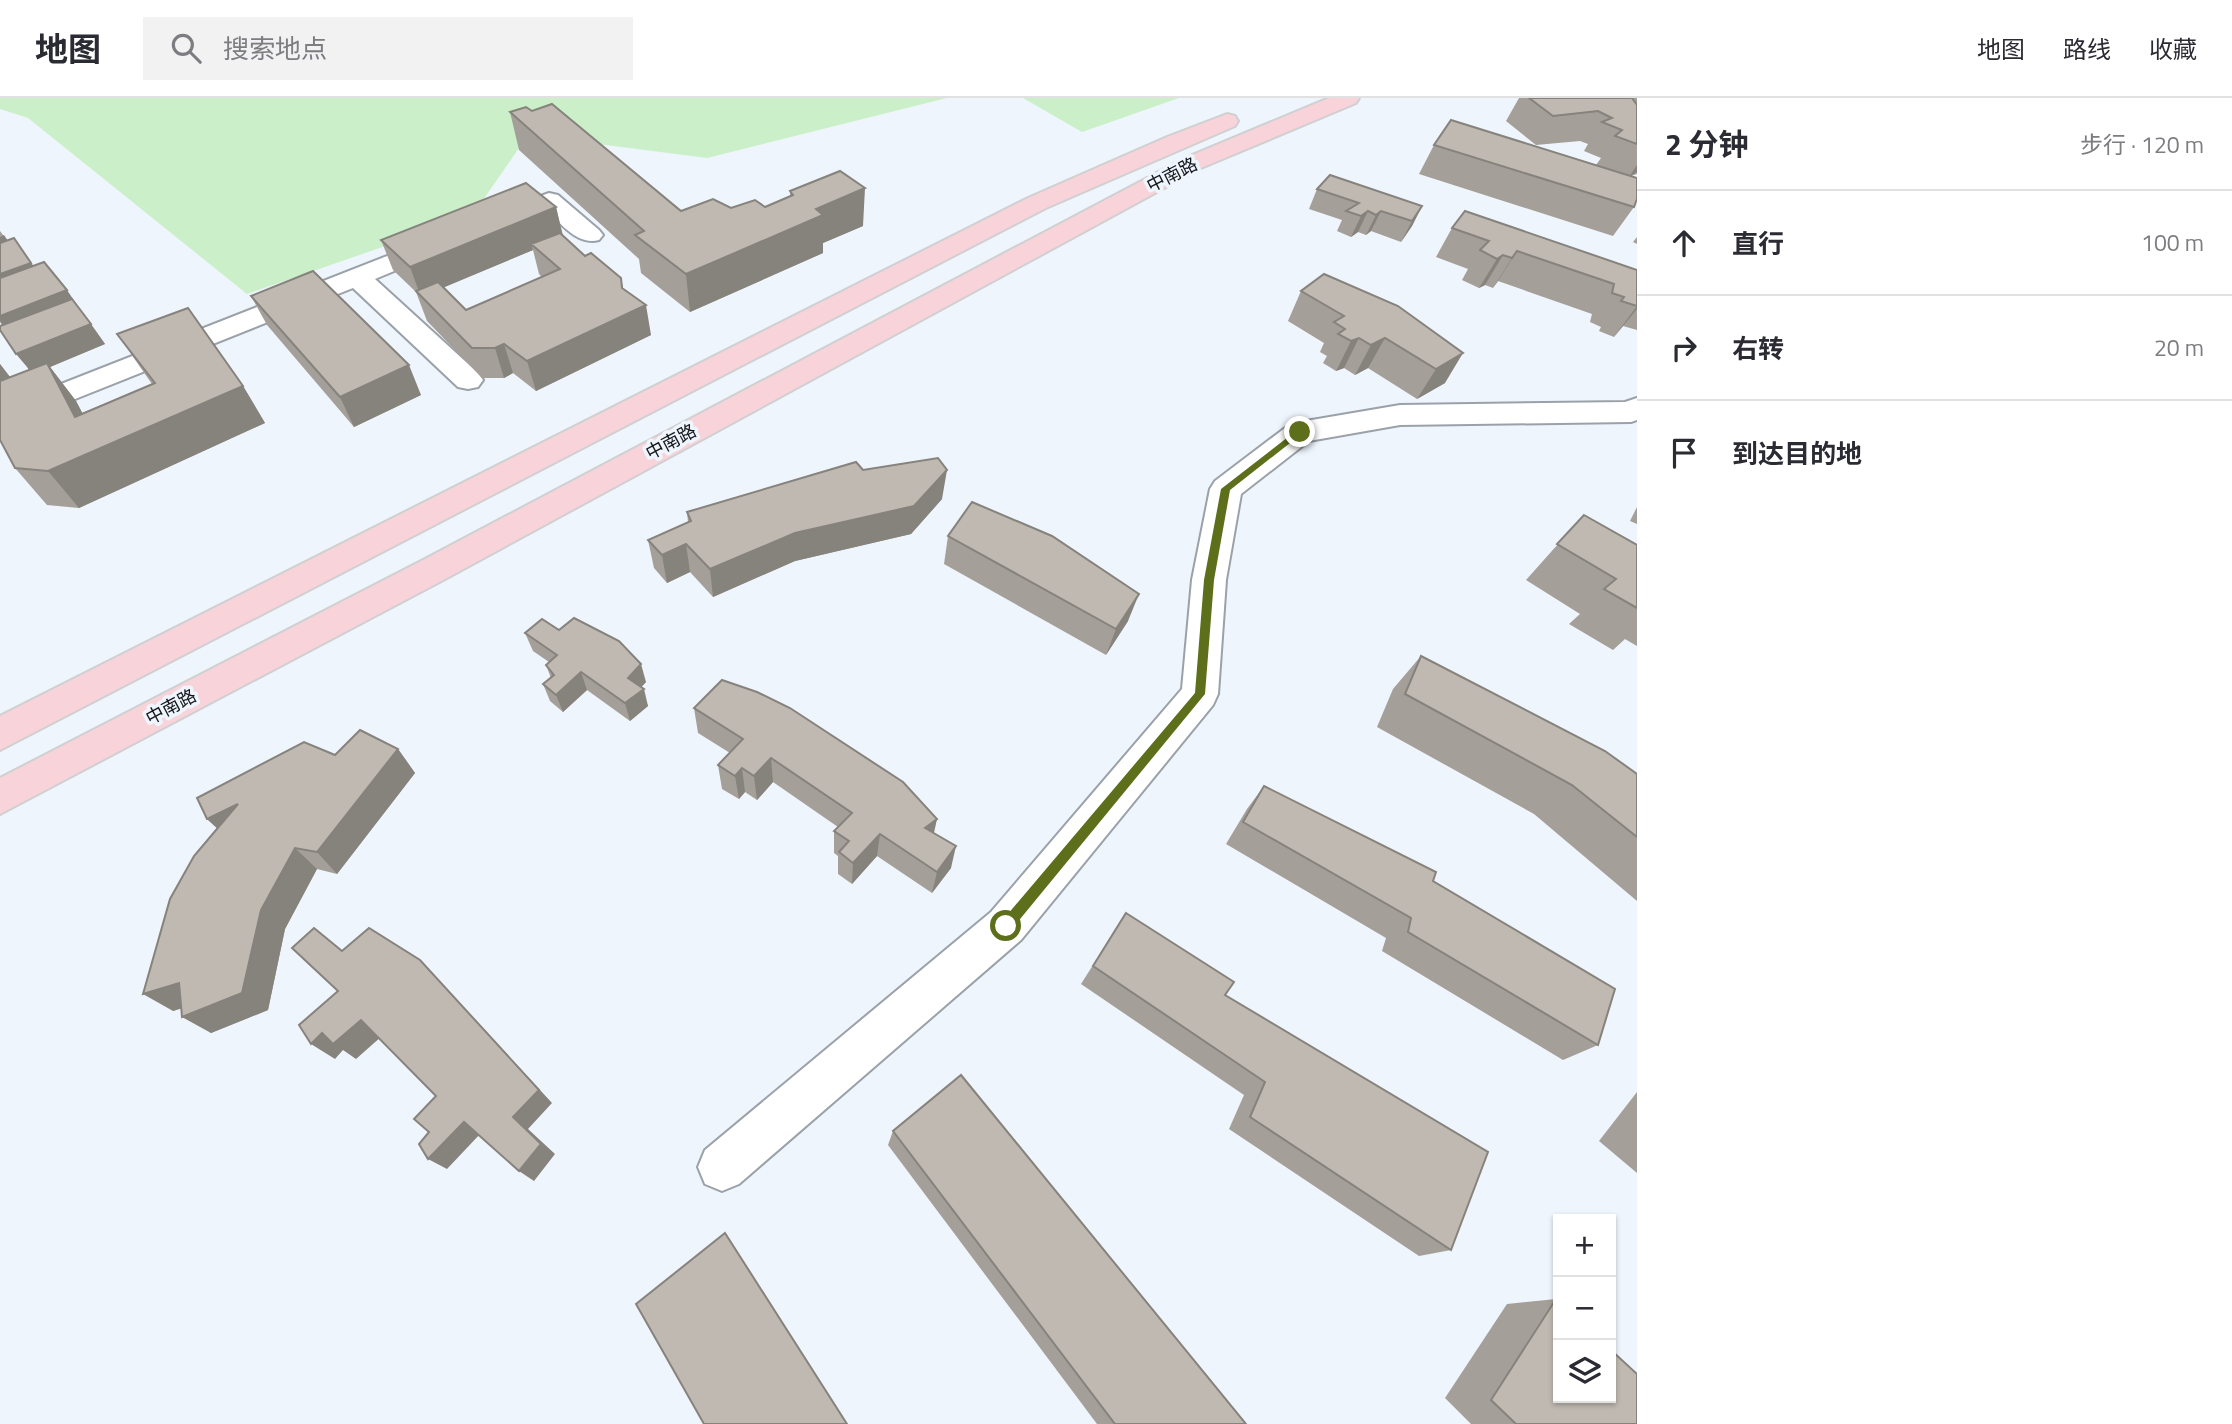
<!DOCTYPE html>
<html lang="zh">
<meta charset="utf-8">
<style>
:root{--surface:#fff;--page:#f2f2f3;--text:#2b2b33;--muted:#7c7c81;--line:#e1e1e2}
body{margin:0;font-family:"Titillium Web","Noto Sans SC",sans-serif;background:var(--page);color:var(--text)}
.controls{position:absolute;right:21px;bottom:21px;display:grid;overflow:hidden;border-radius:0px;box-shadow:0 2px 5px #0004}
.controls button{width:63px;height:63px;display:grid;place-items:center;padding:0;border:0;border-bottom:2px solid var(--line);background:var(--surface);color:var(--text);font:35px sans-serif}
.stop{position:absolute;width:21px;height:21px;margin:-16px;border:5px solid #5e6f1c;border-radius:50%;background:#fff}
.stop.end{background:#5e6f1c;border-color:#fff;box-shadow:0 2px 7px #0008}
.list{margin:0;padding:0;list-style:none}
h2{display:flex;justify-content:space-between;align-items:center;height:91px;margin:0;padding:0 28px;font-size:30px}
h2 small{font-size:23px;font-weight:400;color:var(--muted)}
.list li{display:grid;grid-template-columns:46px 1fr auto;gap:21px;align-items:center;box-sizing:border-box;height:105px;padding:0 28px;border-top:2px solid var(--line)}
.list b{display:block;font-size:26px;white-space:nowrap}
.list em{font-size:23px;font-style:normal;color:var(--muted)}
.icon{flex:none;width:38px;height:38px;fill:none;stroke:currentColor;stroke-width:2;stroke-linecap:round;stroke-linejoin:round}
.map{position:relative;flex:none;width:1637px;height:1326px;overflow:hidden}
header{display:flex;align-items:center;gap:42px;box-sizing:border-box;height:98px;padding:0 35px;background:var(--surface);border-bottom:2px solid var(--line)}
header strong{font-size:33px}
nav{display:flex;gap:38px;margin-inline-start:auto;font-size:24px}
.search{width:490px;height:63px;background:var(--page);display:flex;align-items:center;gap:18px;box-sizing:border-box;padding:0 24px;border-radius:0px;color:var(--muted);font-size:26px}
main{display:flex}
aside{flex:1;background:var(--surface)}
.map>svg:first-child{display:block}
.green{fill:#cbf0c9}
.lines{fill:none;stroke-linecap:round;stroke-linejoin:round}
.street-casing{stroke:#9ba1a9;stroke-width:4}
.primary-casing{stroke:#d0d0d1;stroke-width:4}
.street{fill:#fff;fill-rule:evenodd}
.primary{fill:#f8d3da;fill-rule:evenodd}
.wall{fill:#a49f98;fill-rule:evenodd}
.shaded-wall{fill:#86827c}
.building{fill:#bfb9b1;stroke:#86827c;stroke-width:2}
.route{fill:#5e6f1c}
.labels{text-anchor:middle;stroke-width:7;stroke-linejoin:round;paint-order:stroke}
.far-street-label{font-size:18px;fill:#131518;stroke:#eef5fd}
</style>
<header>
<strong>地图</strong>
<div class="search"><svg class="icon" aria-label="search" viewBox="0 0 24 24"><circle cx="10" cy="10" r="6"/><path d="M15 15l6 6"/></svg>搜索地点</div>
<nav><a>地图</a><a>路线</a><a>收藏</a></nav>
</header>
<main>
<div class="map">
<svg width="1637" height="1326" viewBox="0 0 1637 1326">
<rect width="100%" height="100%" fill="#eef5fd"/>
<g class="green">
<polygon points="0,0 947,0 707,60 528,37 472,118 247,196 28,20 0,11"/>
<polygon points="1023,0 1179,0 1082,34"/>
</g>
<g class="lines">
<g class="street-casing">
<g id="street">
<path d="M 549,95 L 558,97 L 599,132 L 603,137 L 599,142 C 577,148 561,125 546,112 L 509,126 L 500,129 L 491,126 L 487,121 L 491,116 Z"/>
<polygon points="438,138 447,141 451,146 447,151 375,181 478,275 483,282 478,289 468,291 458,289 353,190 0,331 0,310"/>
<polygon points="1637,300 1637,322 1631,324 1400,327 1309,343 1241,396 1226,482 1218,596 1213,607 1021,842 739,1086 722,1093 705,1086 698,1069 705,1052 991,814 1182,591 1192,482 1210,391 1215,383 1289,327 1300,324 1400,307 1625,304"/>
</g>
</g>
<g class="primary-casing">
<g id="primary">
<polygon points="1329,0 1359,0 1356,5 1201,70 447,480 0,716 0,680 423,462 1185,60"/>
<polygon points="1227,16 1235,18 1238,23 1235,28 1046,110 0,652 0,618 1028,100 1167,39"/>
</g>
</g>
<use href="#street" class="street"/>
<use href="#primary" class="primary"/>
</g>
<g class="wall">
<polygon points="1519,0 1637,0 1637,76 1631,78 1634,109 1613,138 1419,76 1434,47 1596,67 1601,60 1584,53 1588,46 1580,43 1536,47 1506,23"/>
<polygon points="510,14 681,113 765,109 790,98 790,93 863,128 823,145 823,155 690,214 641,175 639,161 519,52"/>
<polygon points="1317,91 1422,108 1412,128 1401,144 1371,133 1366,137 1358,134 1351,139 1337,133 1342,122 1309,111"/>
<path d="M 556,109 L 563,138 L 623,191 L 651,237 L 536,293 L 513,275 L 504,280 L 482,280 L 427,223 L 416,194 L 393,172 L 381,142 ZM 533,152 L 539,176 L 542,179 L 466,212 L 443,189 Z"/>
<polygon points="1452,130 1637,172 1637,232 1623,228 1614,239 1599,233 1601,229 1590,224 1592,216 1498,183 1493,190 1485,187 1479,190 1462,182 1468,171 1436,159"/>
<polygon points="0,133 7,142 81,213 105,246 50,269 76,303 82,315 152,286 117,236 243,288 265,325 79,410 47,407 15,370 0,266 10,279 29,272 0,224"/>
<polygon points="1637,139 1637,146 1633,144"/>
<polygon points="1301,193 1398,208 1445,285 1417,301 1368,270 1355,277 1344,270 1336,273 1323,265 1327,258 1320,254 1324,245 1288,223"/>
<polygon points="251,198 421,297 354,329 267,227"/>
<polygon points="863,372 942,401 911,436 795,463 713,499 690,474 667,485 654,470 648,442 688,424 687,414"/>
<polygon points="1637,409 1637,426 1630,423"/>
<polygon points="1584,417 1637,447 1637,548 1625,541 1613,552 1569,526 1580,516 1526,482"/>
<polygon points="948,438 1128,523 1106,557 944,466"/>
<polygon points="525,535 646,584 641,589 648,608 630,623 587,592 563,614 550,603 543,586 551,580 546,567 549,564 533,553"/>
<polygon points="1421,558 1637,676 1637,803 1534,716 1377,629 1393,591"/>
<polygon points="694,610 934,735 951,770 932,795 877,758 852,786 838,776 838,758 834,755 834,733 838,729 773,684 757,702 745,694 739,701 722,691 718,667 730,655 698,635"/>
<polygon points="398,651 415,675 337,776 317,771 285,831 268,912 211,935 182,910 173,913 217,730 207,721 335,657"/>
<polygon points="1264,688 1433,783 1598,947 1563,962 1382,853 1386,840 1226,746 1247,711"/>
<polygon points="1126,815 1225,897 1451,1152 1419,1158 1229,1031 1244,997 1081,886"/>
<polygon points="1637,994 1637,1075 1599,1043"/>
<polygon points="893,1033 1246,1326 1097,1326 888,1047"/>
<polygon points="1556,1201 1637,1326 1471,1326 1445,1300 1507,1206"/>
</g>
<g class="shaded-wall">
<polygon points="1637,67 1637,74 1629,79"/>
<polygon points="865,90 863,128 823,145 823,155 690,214 686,176 816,111"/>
<polygon points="1422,108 1412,128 1401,144 1412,123"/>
<polygon points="556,109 563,139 531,146 533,152 421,199 410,169"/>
<polygon points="1368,113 1358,134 1351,139 1361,118"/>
<polygon points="1381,113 1371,133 1366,137 1376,117"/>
<polygon points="4,137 18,158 0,164 0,139"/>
<polygon points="1517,153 1498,183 1493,190 1512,160"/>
<polygon points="1503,157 1485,187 1479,190 1497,161"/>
<polygon points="28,161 45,185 0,202 0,176"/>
<polygon points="621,180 627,209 646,207 651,237 536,293 527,263 622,190"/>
<polygon points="67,192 81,213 13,239 0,223 0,218"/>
<polygon points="1637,208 1637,211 1623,228 1614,239"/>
<polygon points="91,226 105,246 50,269 76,303 101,350 243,288 265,325 79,410 48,373 33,276 16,256"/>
<polygon points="1359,240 1344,270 1336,273 1351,243"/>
<polygon points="1385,240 1368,270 1355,277 1371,247"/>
<polygon points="504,246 513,275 504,280 495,250"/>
<polygon points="1463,255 1445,285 1417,301 1436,271"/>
<polygon points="0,266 13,283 0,288"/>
<polygon points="409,267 421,297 354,329 340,299"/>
<polygon points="947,372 942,401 911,436 795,463 713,499 710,471"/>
<polygon points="686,446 690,474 667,485 662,457"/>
<polygon points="1139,496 1128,523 1106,557 1116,531"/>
<polygon points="641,566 646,584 633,598 628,580"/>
<polygon points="581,574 587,592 563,614 556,597"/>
<polygon points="644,591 648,608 630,623 625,605"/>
<polygon points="398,651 415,675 337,776 317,754"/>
<polygon points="771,660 773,684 757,702 754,678"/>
<polygon points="742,670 745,694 739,701 735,678"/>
<polygon points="238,706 232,744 207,721"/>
<polygon points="937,721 932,744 925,730"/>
<polygon points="880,736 877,758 852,786 853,765"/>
<polygon points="956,748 951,770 932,795 937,774"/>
<polygon points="295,750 317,771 285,831 268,912 211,935 182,919 261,812"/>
<polygon points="420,862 552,1005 528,1031 555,1056 534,1083 519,1073 513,1019"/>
<polygon points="179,885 208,902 173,913 143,896"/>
<polygon points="361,922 382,938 356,961 343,952 335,961 311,946 322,935"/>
<polygon points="464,1024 481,1035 447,1071 428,1061"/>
</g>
<g class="building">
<polygon points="1529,0 1632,0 1637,7 1637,46 1615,38 1622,32 1602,24 1612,20 1598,13 1553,18"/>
<polygon points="552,6 681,113 713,101 731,110 755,102 765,109 793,97 790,93 840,73 865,90 816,111 823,117 686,176 635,137 644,133 510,14 526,9 532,13"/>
<polygon points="1451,22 1637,80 1637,101 1634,109 1434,47"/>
<polygon points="1330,77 1422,108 1412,123 1381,113 1376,117 1368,113 1361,118 1346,113 1359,105 1317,91"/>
<polygon points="526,85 556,109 410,169 381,142"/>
<polygon points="1465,113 1637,172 1637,208 1621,203 1624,199 1612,195 1614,186 1517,153 1512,160 1503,157 1497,161 1480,152 1489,143 1452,130"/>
<polygon points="560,135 585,158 591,155 621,180 622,190 646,207 527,263 504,246 495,250 472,250 416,193 438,184 466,212 560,171 531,146"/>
<polygon points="14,140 31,165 0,176 0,145"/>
<polygon points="44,164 67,192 0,218 0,180"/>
<polygon points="313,173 409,267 340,299 251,198"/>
<polygon points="1324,176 1398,208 1463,255 1436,271 1385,240 1371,247 1359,240 1351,243 1338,236 1345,231 1334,224 1344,218 1301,193"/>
<polygon points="72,201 91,226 16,256 0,232 0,228"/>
<polygon points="188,210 243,288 48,373 15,370 0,342 0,283 47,265 75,319 155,285 117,236"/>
<polygon points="938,360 947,372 914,408 795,435 710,471 686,446 662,457 648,442 691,423 687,414 856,364 863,372"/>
<polygon points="972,404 1052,438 1139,496 1116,531 948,438"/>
<polygon points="1584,417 1637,447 1637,510 1604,491 1616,481 1557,446"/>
<polygon points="574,520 619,543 641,566 628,580 644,591 625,605 581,574 556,597 543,586 554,577 546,567 557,557 525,535 542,521 559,532"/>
<polygon points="1421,558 1605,653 1637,676 1637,739 1572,687 1405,596"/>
<polygon points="722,582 757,594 790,610 903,684 937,721 925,730 956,748 937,774 880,736 853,765 839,754 849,743 834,733 852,715 771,660 754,678 742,670 735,678 718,667 743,641 694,610"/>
<polygon points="360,632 398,651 317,754 295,750 261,812 242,895 182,919 179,885 143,896 170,801 194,758 238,706 207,721 197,700 304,644 335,657"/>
<polygon points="1264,688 1436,774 1433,783 1615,891 1598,947 1408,834 1411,820 1243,724"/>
<polygon points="1126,815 1234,884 1225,897 1488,1054 1451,1152 1250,1019 1265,984 1093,868"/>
<polygon points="314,830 342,853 369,830 420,862 539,992 513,1019 541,1046 519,1073 464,1024 428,1061 419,1046 429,1034 414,1021 436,998 361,922 333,946 322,935 311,946 299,927 338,893 292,850"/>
<polygon points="961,977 1246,1326 1115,1326 893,1033"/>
<polygon points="725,1135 847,1326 704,1326 636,1206"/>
<polygon points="1556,1201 1558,1203 1558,1300 1611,1300 1611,1252 1637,1276 1637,1326 1516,1326 1491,1302"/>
</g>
<polygon class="route" points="1297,332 1304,334 1230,392 1214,482 1205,596 1011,832 1002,832 1002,823 1195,595 1204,482 1221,391"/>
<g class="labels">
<g class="far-street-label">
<text transform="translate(1172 77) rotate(-27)" y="6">中南路</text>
<text transform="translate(671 344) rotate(-28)" y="6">中南路</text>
<text transform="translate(171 609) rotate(-28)" y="6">中南路</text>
</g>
</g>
</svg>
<div class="controls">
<button>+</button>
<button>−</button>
<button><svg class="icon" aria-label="layers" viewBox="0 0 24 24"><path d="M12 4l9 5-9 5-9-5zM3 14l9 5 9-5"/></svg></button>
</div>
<div class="stop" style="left:1006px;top:828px"></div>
<div class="stop end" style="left:1300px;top:334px"></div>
</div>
<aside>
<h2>2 分钟<small>步行 · 120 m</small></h2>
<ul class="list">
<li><svg class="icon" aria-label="ahead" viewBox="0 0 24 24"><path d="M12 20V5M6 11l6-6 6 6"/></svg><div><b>直行</b></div><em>100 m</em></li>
<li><svg class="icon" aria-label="right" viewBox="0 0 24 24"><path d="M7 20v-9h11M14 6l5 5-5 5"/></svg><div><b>右转</b></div><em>20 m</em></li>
<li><svg class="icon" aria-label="arrive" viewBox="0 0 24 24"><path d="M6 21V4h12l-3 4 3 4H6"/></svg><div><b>到达目的地</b></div></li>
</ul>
</aside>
</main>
